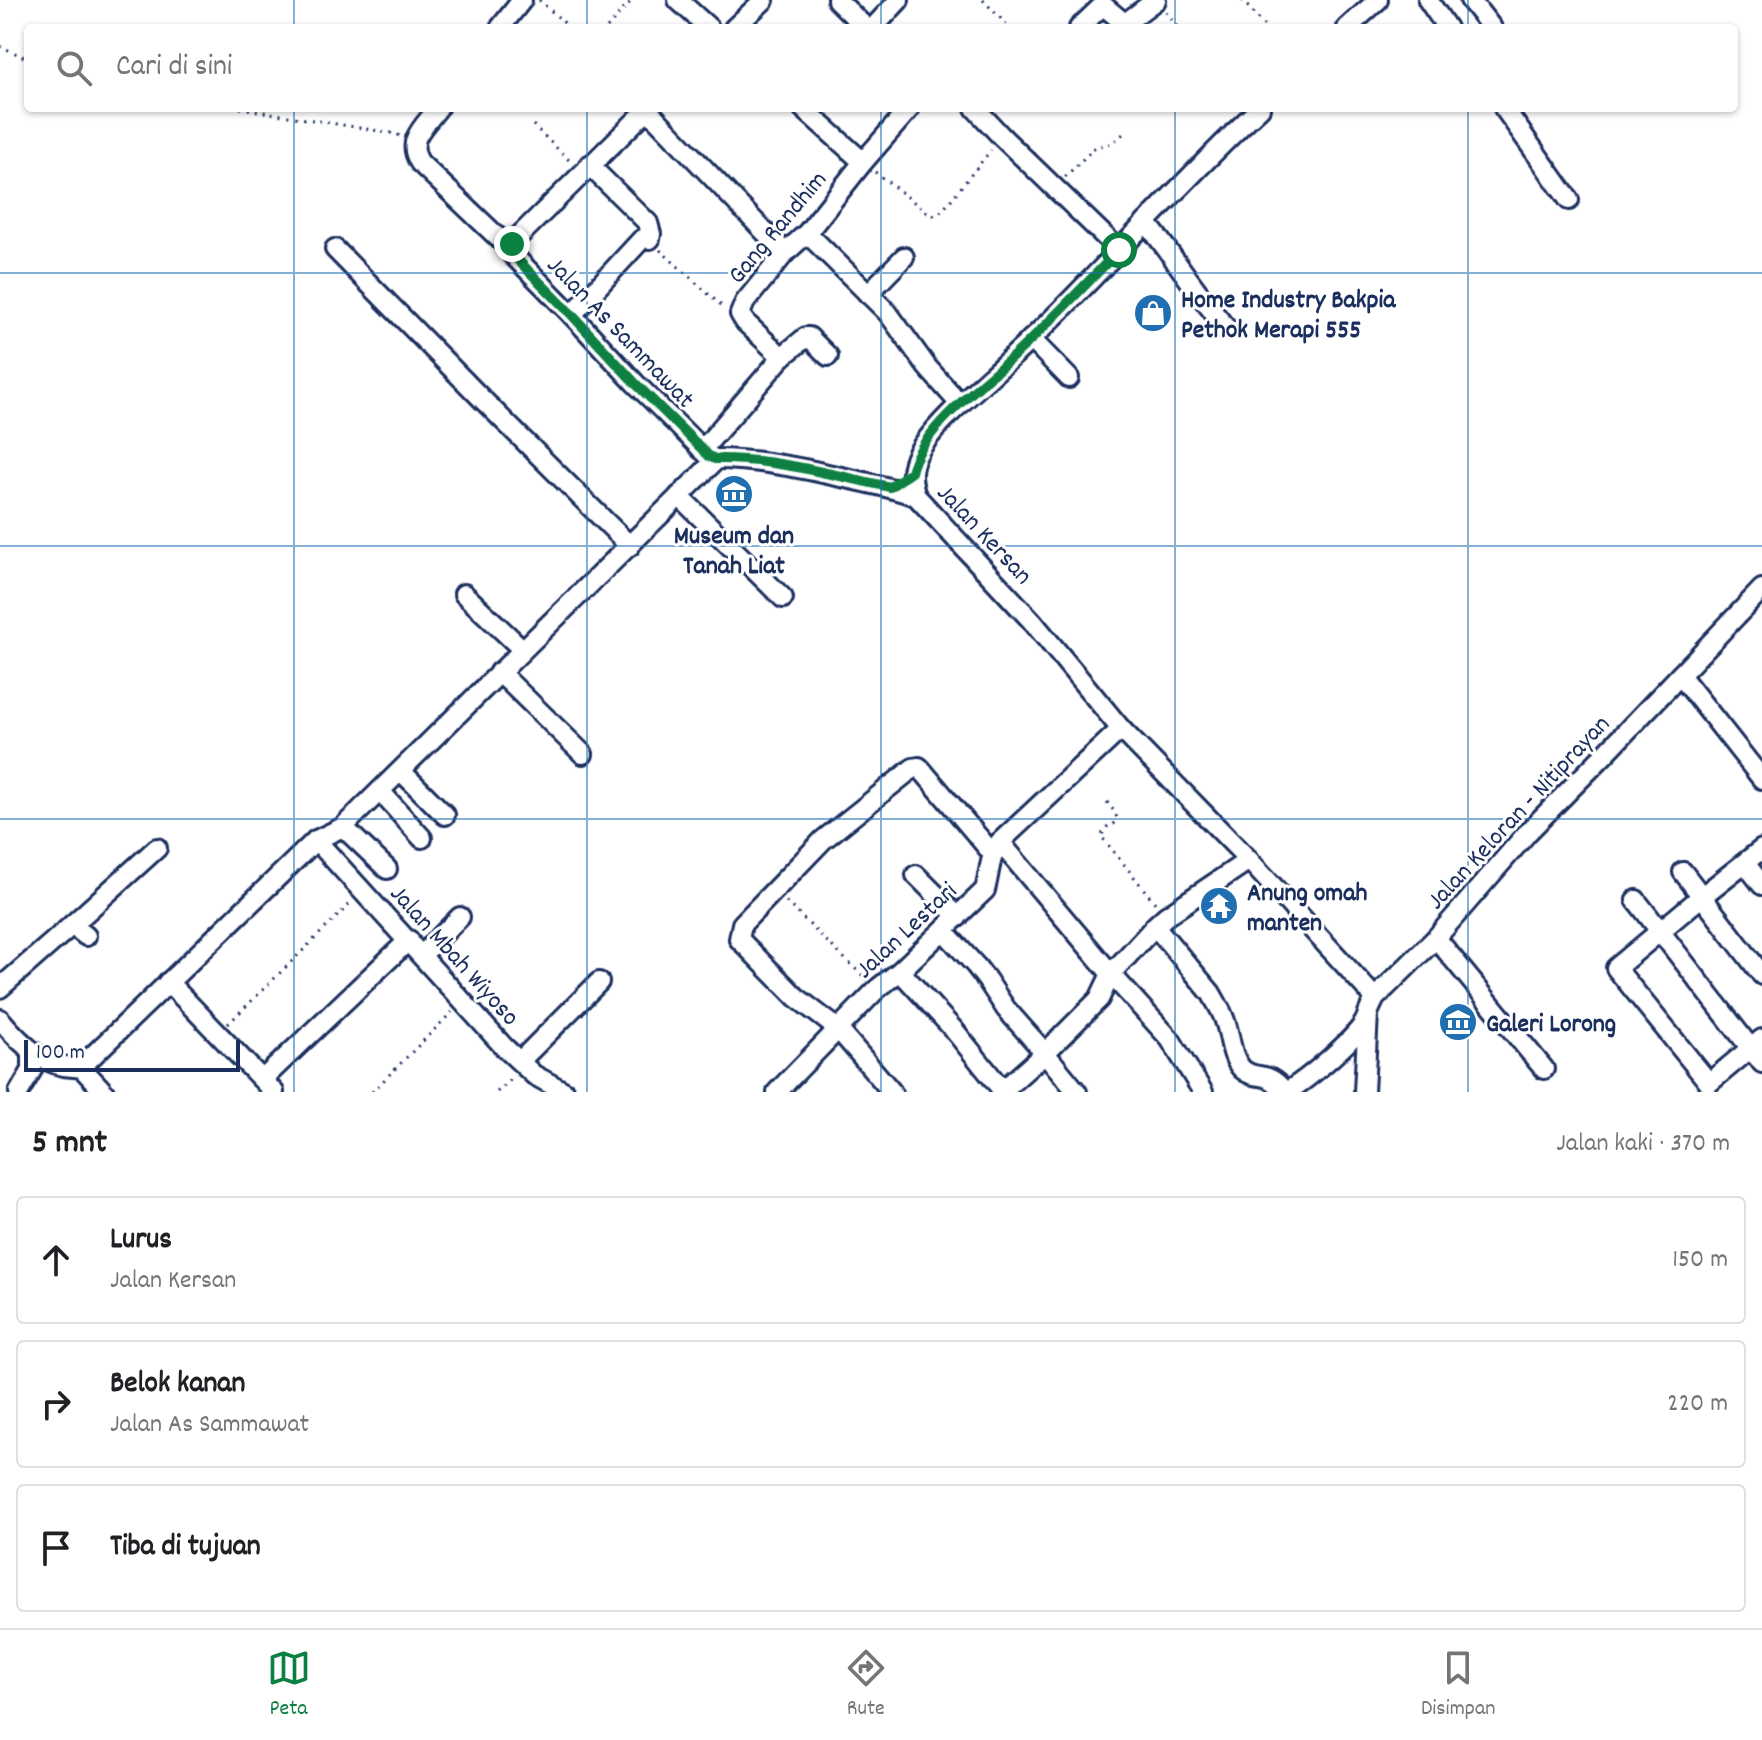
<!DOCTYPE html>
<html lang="id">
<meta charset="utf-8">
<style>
:root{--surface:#fff;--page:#f2f2f2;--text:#202124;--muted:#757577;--line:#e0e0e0;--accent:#0b8043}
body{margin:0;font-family:Dekko,sans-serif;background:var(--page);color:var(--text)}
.scale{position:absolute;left:24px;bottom:20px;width:216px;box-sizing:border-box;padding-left:8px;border:4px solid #1b2f5e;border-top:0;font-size:22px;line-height:28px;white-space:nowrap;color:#1b2f5e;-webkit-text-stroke:6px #fff;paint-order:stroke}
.stop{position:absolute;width:24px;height:24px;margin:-18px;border:6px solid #0b8043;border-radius:50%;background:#fff}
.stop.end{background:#0b8043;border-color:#fff;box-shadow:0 2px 8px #0008}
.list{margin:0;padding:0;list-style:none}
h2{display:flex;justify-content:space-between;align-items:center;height:104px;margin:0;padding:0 32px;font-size:34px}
h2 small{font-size:26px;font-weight:400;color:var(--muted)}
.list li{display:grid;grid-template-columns:52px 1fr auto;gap:24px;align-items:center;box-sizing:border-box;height:128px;margin:0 16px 16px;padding:0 16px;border:2px solid var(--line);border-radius:8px}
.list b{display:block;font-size:30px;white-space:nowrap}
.list p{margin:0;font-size:26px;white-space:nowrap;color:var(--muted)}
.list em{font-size:26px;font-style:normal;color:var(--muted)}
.icon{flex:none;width:44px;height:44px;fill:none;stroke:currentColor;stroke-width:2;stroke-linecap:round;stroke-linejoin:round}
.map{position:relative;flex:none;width:1762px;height:1092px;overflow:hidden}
.search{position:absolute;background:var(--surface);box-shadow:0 2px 6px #0004;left:24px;right:24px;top:24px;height:88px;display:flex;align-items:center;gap:20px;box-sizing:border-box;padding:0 28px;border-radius:8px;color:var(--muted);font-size:30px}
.sheet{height:536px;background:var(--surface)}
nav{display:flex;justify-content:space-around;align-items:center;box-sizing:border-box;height:112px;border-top:2px solid var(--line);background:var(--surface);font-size:22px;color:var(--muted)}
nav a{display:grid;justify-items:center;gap:4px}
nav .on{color:var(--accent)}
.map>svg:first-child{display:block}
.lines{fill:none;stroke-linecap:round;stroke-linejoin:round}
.minor-casing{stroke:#1b2f5e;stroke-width:24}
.path{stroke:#1b2f5e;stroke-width:3;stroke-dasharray:2 6;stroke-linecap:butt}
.minor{stroke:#fff;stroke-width:18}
.route{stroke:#0b8043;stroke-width:10}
.grid{fill:none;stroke:#1f6fb2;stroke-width:2;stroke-opacity:0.55}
.labels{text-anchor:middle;stroke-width:6;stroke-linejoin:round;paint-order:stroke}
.street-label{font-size:26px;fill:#1b2f5e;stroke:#fff}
.poi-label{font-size:26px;font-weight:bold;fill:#1b2f5e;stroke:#fff;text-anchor:start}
</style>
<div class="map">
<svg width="1762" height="1092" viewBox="0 0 1762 1092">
<rect width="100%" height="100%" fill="#fff"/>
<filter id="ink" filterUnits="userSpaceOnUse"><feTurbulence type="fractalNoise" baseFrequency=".0125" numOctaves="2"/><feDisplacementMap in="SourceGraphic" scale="16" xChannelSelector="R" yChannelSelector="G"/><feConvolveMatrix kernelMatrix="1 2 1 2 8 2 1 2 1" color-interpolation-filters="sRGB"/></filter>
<g filter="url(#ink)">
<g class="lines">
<g class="minor-casing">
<g id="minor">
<polyline points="678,0 709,28"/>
<polyline points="837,0 866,28"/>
<polyline points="1428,0 1447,28"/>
<polyline points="1470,0 1492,28"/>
<polyline points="500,28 522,0"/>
<polyline points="734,28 764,0"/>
<polyline points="873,28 899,0"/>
<polyline points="1079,28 1101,7 1105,7 1123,22 1128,21 1156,0"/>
<polyline points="1347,28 1378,0"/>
<path d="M 438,108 C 424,127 405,140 420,163 L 510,249"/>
<polyline points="646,108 785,253"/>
<path d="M 649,108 L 516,239 L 510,249 L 512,254 L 572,315 L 635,383 L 709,456 L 715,459 C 754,459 793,466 832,475 C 860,481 888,486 916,496"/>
<polyline points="803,108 863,162"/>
<polyline points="975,108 1002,137 1119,250"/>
<path d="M 1260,108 C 1190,173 1126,245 1059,312 C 1037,334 1015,355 992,375 C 968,397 942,418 923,445 C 911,462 909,476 916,496 L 1032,621 L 1121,729 L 1249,860 L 1375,998"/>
<polyline points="1504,108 1569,200"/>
<path d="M 1146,222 C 1174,257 1198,295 1227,329"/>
<polyline points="807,233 888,313 927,367 960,404"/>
<polyline points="335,249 481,398 630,546"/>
<polyline points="868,294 904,257"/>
<polyline points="572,315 641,240 645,238 650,239 651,234 648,223 589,165"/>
<polyline points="1031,339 1069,378"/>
<polyline points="782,357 806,337 809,337 828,356"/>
<polyline points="702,450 782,357 745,322 740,314 745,302 785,253 807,233 863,162 910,108"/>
<polyline points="679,496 783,598"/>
<polyline points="464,594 522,649"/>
<polyline points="499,672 583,754"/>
<polyline points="1680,675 1762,779"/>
<polyline points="401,771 445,815"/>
<polyline points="380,791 422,838"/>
<polyline points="343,827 387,869"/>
<polyline points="316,840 504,1047 534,1075 565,1092"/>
<polyline points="1000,842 1111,974 1170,1039 1203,1092"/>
<polyline points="1762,849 1701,897 1616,968 1709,1083 1762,1039"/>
<polyline points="1745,863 1762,885"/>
<polyline points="1683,872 1762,975"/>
<polyline points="916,875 958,917"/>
<polyline points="1636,900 1762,1063"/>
<polyline points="72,925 157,848"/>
<path d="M 1155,926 L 1211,993 C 1216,1002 1222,1011 1225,1021 C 1231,1037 1230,1056 1242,1069 C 1250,1076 1256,1075 1265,1077 C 1274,1079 1280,1086 1285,1092"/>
<polyline points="943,930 976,966 987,980 1006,1009 1045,1053 1077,1092"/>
<polyline points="1436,938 1544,1069"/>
<polyline points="422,955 460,917"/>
<polyline points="900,971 954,1030 1003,1091"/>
<polyline points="168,982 274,1092"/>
<polyline points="0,988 72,925 86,936"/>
<path d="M 0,1019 C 21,1044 47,1070 81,1067 L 316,840 L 343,827 L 717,459"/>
<polyline points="520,1061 599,982"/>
<polyline points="81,1067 104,1092"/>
<polyline points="263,1079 409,940"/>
<polyline points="19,1092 32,1070 32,1053"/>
<path d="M 777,1092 L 877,989 L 900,971 L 985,890 C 990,872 989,857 1000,842 L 1121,729"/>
<polyline points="892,1092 838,1029 796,997 739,939 742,924 823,840 913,768 919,767 921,769 992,853"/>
<polyline points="1001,1092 1045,1053 1099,999 1111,974 1155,926 1166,916 1249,860"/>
<path d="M 1286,1092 C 1304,1082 1363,1034 1367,1016"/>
<polyline points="1364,1092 1368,1013 1375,998 1436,938 1528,832 1603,756 1762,589"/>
</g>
</g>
<g class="path">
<polyline points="539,0 570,28"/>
<polyline points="983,0 1010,28"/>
<polyline points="1242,0 1266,28"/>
<polyline points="1166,12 1178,28"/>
<polyline points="607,28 632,0"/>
<polyline points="0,46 28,59"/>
<polyline points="240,108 397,134 401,137"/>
<polyline points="533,125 571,162"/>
<polyline points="875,172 928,213 934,215 942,211 991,150"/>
<polyline points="1065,177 1095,147 1112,143 1123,134"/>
<polyline points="660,250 725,309"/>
<polyline points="1107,802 1114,811 1117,818 1114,824 1107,827 1101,836 1156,904"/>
<polyline points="786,902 867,980"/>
<polyline points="228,1024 351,903"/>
<polyline points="372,1092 452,1012"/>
<polyline points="497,1092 515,1076"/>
</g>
<use href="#minor" class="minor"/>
</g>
</g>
<g class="lines" filter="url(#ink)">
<path class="route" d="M 512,244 L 510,249 L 512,254 L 572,315 L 635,383 L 709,456 L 715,459 C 774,458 833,475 890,487 L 911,472 C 922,426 987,382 1020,350 C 1054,318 1086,284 1119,250"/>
</g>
<path class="grid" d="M 294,0 L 294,28M 587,0 L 587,28M 881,0 L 881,28M 1175,0 L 1175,28M 1468,0 L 1468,28M 294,108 L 294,1092M 587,108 L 587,1092M 881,108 L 881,1092M 1175,108 L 1175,1092M 1468,108 L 1468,1092M 0,273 L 1762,273M 0,546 L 1762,546M 0,819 L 1762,819"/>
<defs>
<g id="shop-disc" transform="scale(2)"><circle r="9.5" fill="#1f6fb2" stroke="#fff"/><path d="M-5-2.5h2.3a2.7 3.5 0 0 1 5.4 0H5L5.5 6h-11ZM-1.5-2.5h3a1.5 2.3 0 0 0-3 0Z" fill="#fff"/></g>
<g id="museum-disc" transform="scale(2)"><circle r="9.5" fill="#1f6fb2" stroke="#fff"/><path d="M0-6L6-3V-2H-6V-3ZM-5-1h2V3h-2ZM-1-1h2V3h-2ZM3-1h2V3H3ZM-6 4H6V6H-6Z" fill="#fff"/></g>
<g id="temple-disc" transform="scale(2)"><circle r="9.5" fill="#1f6fb2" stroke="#fff"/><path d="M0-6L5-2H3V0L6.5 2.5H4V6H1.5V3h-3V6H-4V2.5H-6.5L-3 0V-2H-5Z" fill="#fff"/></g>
</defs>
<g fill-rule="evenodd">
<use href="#shop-disc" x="1153" y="313"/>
<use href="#museum-disc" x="734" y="494"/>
<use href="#temple-disc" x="1219" y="906"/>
<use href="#museum-disc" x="1458" y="1022"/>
</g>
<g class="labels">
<g class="street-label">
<text transform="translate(776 226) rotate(-50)" y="9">Gang Randhim</text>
<text transform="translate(622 331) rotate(46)" y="9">Jalan As Sammawat</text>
<text transform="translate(986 533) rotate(47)" y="9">Jalan Kersan</text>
<text transform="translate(1517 811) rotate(-47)" y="9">Jalan Keloran - Nitiprayan</text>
<text transform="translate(905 929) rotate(-43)" y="9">Jalan Lestari</text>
<text transform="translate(456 954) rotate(48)" y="9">Jalan Mbah Wiyoso</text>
</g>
<g class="poi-label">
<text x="1181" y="307">Home Industry Bakpia<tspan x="1181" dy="30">Pethok Merapi 555</tspan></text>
<text x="734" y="543" text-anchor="middle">Museum dan<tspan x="734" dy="30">Tanah Liat</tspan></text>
<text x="1247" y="900">Anung omah<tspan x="1247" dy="30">manten</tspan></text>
<text x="1486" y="1031">Galeri Lorong</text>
</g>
</g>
</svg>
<div class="scale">100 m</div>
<div class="stop" style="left:1119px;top:250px"></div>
<div class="stop end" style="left:512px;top:244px"></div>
<div class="search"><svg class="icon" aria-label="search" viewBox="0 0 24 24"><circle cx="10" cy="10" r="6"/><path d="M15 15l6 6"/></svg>Cari di sini</div>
</div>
<section class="sheet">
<h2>5 mnt<small>Jalan kaki · 370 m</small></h2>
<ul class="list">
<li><svg class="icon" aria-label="ahead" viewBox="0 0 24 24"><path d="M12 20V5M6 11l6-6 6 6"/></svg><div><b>Lurus</b><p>Jalan Kersan</p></div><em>150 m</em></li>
<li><svg class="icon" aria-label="right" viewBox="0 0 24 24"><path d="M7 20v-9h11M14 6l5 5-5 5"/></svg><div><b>Belok kanan</b><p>Jalan As Sammawat</p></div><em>220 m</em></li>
<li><svg class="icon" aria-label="arrive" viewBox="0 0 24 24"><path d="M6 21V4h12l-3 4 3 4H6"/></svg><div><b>Tiba di tujuan</b></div></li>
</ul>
</section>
<nav>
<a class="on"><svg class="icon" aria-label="map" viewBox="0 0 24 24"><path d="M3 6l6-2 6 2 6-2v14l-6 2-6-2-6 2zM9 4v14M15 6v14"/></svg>Peta</a>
<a><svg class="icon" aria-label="directions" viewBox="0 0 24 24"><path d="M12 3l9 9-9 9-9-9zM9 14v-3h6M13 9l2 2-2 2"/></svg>Rute</a>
<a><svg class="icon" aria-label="saved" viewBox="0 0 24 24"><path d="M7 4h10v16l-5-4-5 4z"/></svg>Disimpan</a>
</nav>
